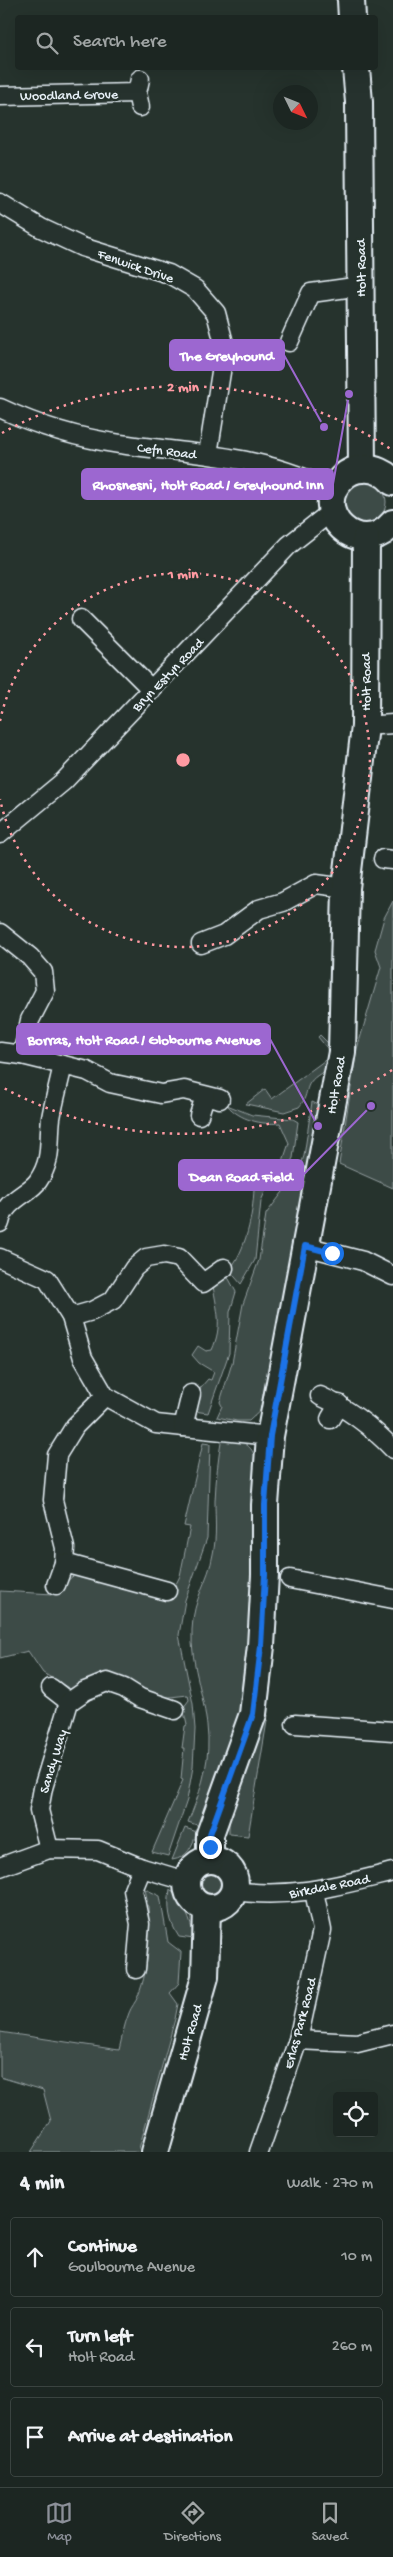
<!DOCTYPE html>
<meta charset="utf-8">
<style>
:root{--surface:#1c2622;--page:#252e2a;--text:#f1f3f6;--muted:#a0a5a5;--line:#3a4340;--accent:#8c9099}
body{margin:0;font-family:"Gochi Hand",sans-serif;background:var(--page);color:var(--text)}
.controls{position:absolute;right:15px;bottom:15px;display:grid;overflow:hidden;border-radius:5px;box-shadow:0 5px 20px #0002}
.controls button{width:45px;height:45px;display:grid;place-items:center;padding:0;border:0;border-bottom:1px solid var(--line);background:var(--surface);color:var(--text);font:25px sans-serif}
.compass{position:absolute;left:273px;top:85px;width:45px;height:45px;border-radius:50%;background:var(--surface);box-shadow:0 5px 20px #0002;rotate:133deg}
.stop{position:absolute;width:15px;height:15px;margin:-11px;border:4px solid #1a73e8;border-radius:50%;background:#fff}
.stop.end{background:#1a73e8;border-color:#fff;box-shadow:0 1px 5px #0008}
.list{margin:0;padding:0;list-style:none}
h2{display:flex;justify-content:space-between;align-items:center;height:65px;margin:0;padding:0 20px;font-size:21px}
h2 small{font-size:16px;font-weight:400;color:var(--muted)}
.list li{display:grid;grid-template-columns:32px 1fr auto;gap:15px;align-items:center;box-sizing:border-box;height:80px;margin:0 10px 10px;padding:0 10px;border:1px solid var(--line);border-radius:5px}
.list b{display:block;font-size:19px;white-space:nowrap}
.list p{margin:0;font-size:16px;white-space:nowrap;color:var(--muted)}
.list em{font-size:16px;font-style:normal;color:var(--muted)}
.icon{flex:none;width:28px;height:28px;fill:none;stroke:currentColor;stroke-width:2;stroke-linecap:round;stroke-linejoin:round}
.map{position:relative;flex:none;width:393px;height:2152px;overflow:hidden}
.search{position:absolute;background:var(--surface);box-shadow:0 5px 20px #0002;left:15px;right:15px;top:15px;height:55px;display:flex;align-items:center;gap:12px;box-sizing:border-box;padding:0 18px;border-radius:5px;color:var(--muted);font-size:19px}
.sheet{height:335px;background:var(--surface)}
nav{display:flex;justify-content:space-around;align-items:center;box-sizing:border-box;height:70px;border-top:1px solid var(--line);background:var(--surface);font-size:14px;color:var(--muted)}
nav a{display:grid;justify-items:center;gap:2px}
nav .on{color:var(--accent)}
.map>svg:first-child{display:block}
.green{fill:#3e4b47;stroke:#939ea0}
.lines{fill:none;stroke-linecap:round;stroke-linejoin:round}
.minor-casing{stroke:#e8f1f8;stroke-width:21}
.primary-casing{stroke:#e8f1f8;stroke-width:30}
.minor{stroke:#26332d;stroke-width:18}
.primary{stroke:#26332d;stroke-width:26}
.route{stroke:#1a73e8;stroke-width:6}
.ring{fill:none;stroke:#ff9aa2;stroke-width:2.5;stroke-dasharray:2.5 5}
.labels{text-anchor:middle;stroke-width:5;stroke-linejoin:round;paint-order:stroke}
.street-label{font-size:14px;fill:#e8f1f8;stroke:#26332d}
.centre{fill:#ff9aa2;stroke:#26332d;stroke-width:2.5}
.ring-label{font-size:15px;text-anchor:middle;font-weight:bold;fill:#ff9aa2;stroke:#26332d;stroke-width:5;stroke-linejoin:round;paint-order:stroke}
.leader{fill:none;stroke:#9c67d0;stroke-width:2}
.callout-dot{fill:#9c67d0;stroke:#26332d;stroke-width:2}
.callout{fill:#9c67d0;stroke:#9c67d0;stroke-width:2}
.callout-label{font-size:15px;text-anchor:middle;font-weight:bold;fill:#fff}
</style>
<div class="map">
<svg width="393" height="2152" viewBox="0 0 393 2152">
<rect width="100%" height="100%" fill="#26332d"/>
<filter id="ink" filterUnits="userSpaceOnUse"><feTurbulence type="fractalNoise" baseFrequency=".02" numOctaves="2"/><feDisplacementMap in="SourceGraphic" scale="10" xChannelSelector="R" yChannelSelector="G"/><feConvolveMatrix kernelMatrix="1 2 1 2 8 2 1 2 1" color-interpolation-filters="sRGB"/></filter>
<g filter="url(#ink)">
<g class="green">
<circle cx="365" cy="502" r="21"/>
<polygon points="393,901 393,1188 339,1164 357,1049 381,967 375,950 384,918"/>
<path d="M 320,1035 L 332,1047 L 325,1071 C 300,1084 312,1092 299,1107 L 284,1112 L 246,1104 L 265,1089 L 272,1099 L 328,1058 L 327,1048 L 318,1037 Z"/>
<polygon points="312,1102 321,1106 302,1191 306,1196 263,1408 249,1421 237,1421 217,1417 222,1406 220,1402 232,1363 243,1304 259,1260 266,1214 299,1171 304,1156"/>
<path d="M 227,1105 L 252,1115 L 293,1119 L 298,1122 L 293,1158 L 287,1169 L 265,1192 L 261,1201 L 255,1260 L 241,1284 L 229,1270 C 246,1251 253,1214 254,1189 L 281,1167 L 289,1143 L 280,1123 C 261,1125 240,1120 227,1105 Z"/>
<path d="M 223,1274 L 229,1279 L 236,1292 L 230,1312 L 229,1353 L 208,1413 L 194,1411 L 201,1387 L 208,1379 L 211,1380 L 214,1372 L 199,1363 L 192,1355 L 198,1346 L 206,1351 L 212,1350 C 223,1325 217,1311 213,1286 Z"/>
<path d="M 222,1437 C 239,1441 250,1441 256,1459 L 248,1696 L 200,1826 L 188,1822 C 199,1796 209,1767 208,1738 C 207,1701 190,1666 192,1630 C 193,1598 209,1580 213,1554 C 217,1536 215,1519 215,1501 C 216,1479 218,1458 222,1437 Z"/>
<polygon points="203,1443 210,1444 207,1538 185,1600 179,1635 193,1704 195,1729 193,1767 187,1800 168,1856 152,1852 183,1780 181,1779 184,1748 182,1748 185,1726 187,1725 183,1708 189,1700 188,1695 161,1698 140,1692 72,1690 43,1673 28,1651 0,1658 0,1591 53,1594 74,1575 168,1598 175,1595 174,1588 180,1576 190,1527 184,1526"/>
<polygon points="264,1714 268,1715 248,1836 229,1834 229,1819"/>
<path d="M 185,1828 L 197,1832 C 192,1846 188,1858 172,1860 Z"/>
<circle cx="210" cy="1884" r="11"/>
<path d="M 145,1889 L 160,1896 L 168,1942 L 181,1952 L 179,1983 L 170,1993 L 178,2004 L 175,2019 L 138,2152 L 31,2152 L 51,2121 L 43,2090 L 0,2077 L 0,2032 L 119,2050 C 122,2038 124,2025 129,2013 C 131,2007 136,2002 138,1996 C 150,1968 152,1918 145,1889 Z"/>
<path d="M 170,1889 C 184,1904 191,1919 194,1939 L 179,1937 C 169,1922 167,1907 170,1889 Z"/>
</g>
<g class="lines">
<g class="minor-casing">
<g id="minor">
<polyline points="140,79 137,93 140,107"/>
<polyline points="0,96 137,93"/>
<polyline points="0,203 41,228 82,247 169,274 195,289 216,313 225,347 208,454"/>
<polyline points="289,342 311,293 361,286"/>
<path d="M 0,408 C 38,426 78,438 120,444 C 191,454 270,455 333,492"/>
<polyline points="81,619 152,690"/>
<polyline points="365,726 393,724"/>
<polyline points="0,834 64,781 289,545 332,511"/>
<polyline points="383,859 393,860"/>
<path d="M 0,933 L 30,957 L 43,972 L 45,991 L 30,1020 L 22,1055 L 63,1065 C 59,1083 54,1101 51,1118 C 48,1143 53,1159 38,1181 C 29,1194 4,1200 0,1223"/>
<polyline points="201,944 224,935 259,909 283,902 316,884 346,888"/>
<polyline points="0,1052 22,1055"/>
<polyline points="63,1065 87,1071 110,1083 161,1094 184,1090 220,1099"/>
<polyline points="199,1115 205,1096"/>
<polyline points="305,1246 363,1261 393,1276"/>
<polyline points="0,1258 47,1279 71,1317 83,1358 105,1396 156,1424 270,1436"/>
<polyline points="71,1317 92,1311 113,1300 134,1268 146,1258 164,1255 179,1258 203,1283 224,1268"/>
<path d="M 320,1396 C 349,1409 371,1426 393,1449"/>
<polyline points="330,1419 339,1404"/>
<polyline points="183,1427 191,1394"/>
<polyline points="64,1563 65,1548 53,1500 57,1455 75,1426 105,1396"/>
<polyline points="290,1579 393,1599"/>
<polyline points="56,1585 64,1563 167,1591"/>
<polyline points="51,1688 69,1702"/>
<polyline points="295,1724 393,1731"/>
<polyline points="49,1849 39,1810 43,1788 69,1702 85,1691 107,1682 124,1688 140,1698 175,1710"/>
<polyline points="0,1867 49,1849 98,1850 142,1868 186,1881"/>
<path d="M 234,1891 C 293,1899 337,1886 393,1872"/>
<polyline points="136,1969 140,1924 133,1890 142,1868"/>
<polyline points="298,2040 357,2043 393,2034"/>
<polyline points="259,2152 298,2040 322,1930 314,1891"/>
</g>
</g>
<g class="primary-casing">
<g id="primary">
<polyline points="351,0 352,18"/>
<polyline points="356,68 359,102 362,468"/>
<path d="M 393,482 C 386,473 374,468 363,469 C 355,469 348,472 342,478 C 308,511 359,562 393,523"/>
<circle cx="211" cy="1884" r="24"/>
<polyline points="210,1860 210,1834 253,1714 261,1646 265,1575 265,1505 270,1436 342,1052 346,888 365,726 366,538"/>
<polyline points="155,2152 205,1977 207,1909"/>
</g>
</g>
<use href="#minor" class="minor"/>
<use href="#primary" class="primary"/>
</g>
</g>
<g class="lines" filter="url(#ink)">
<polyline class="route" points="210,1847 210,1834 253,1714 261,1646 265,1575 265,1505 270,1436 305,1246 332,1253"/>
</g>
<g class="ring">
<path d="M0 721A187 187 0 1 1 0 799"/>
<path d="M392 1070A374 374 0 0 1 2 1087M2 433A374 374 0 0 1 392 450"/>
</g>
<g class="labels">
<g class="street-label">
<text transform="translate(69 94) rotate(-1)" y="5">Woodland Grove</text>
<text transform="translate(136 265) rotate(19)" y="5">Fenwick Drive</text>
<text transform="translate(360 268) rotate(-90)" y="5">Holt Road</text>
<text transform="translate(167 450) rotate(7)" y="5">Cefn Road</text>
<text transform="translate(167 674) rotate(-46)" y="5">Bryn Estyn Road</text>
<text transform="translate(365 682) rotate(-90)" y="5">Holt Road</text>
<text transform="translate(335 1085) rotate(-80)" y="5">Holt Road</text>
<text transform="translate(52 1761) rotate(-73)" y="5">Sandy Way</text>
<text transform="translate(329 1885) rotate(-11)" y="5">Birkdale Road</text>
<text transform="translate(299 2023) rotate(-75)" y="5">Erlas Park Road</text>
<text transform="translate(189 2032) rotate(-74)" y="5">Holt Road</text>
</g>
</g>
<circle cx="183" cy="760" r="8" class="centre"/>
<g class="ring-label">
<text x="183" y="391">2 min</text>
<text x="183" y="578">1 min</text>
</g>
<path class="leader" d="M324 427L284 355M349 394L333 484M318 1126L270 1039M371 1106L303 1175"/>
<g class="callout-dot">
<circle cx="324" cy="427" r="5"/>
<circle cx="349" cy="394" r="5"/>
<circle cx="318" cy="1126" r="5"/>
<circle cx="371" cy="1106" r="5"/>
</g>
<g class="callout">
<rect x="170" y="340" width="114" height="30" rx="5"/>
<rect x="82" y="469" width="251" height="30" rx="5"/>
<rect x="17" y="1024" width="253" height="30" rx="5"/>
<rect x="179" y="1160" width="124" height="30" rx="5"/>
</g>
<g class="callout-label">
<text x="227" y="360">The Greyhound</text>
<text x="208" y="489">Rhosnesni, Holt Road / Greyhound Inn</text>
<text x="144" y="1044">Borras, Holt Road / Globourne Avenue</text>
<text x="241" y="1181">Dean Road Field</text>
</g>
</svg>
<div class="controls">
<button><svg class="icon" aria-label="locate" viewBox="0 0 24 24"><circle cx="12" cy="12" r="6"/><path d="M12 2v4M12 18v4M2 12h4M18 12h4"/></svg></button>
</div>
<svg class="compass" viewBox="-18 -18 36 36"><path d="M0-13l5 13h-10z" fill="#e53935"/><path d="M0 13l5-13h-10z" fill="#a0a5a5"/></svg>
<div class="stop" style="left:332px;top:1253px"></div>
<div class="stop end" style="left:210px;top:1847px"></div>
<div class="search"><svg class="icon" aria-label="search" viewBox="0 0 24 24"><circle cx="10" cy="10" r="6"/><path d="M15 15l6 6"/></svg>Search here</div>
</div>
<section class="sheet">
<h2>4 min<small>Walk · 270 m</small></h2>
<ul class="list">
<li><svg class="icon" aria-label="ahead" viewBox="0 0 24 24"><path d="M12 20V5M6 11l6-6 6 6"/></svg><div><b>Continue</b><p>Goulbourne Avenue</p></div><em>10 m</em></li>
<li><svg class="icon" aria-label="left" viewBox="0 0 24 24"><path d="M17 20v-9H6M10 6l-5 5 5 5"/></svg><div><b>Turn left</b><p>Holt Road</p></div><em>260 m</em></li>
<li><svg class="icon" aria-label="arrive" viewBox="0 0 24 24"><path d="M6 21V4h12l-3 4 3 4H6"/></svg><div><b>Arrive at destination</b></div></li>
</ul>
</section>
<nav>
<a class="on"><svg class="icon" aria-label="map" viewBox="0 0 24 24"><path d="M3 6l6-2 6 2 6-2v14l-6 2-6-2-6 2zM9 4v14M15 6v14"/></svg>Map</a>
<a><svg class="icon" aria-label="directions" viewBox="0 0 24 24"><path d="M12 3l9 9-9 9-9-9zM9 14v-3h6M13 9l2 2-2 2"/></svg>Directions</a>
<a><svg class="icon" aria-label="saved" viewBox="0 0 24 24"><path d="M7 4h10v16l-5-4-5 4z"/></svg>Saved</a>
</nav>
